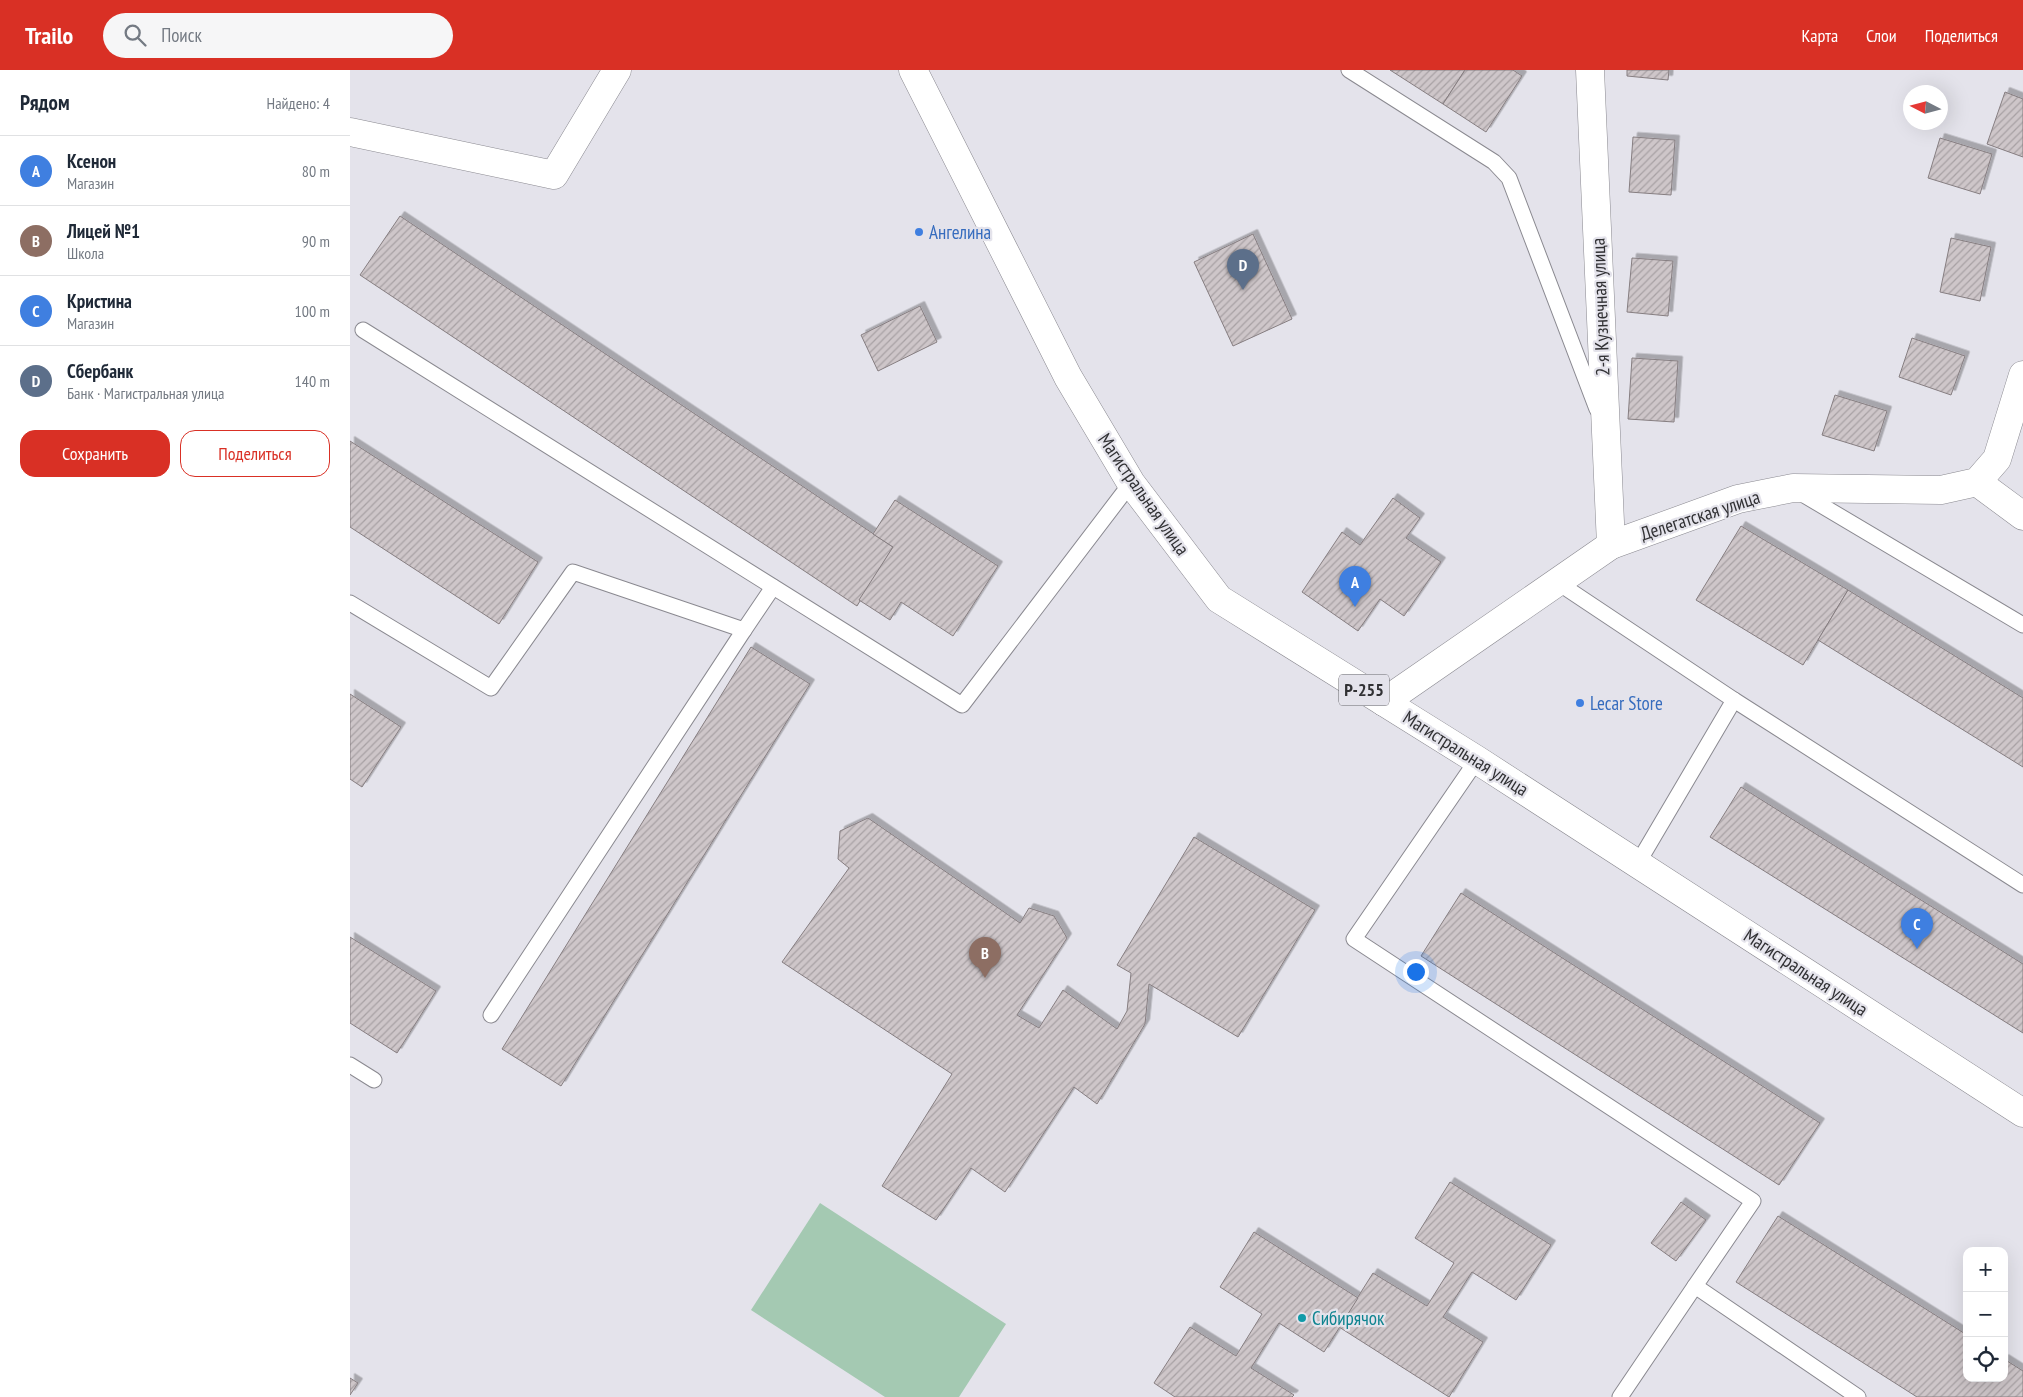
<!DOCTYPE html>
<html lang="ru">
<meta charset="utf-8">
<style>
:root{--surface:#fff;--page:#f6f6f7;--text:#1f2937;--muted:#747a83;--line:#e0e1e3;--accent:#d93025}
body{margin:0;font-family:"PT Sans Narrow",sans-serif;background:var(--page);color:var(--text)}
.controls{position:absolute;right:15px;bottom:15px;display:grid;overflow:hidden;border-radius:10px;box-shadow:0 5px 20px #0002}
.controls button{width:45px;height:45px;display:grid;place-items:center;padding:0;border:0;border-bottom:1px solid var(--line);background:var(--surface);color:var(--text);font:25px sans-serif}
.compass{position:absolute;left:1553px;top:15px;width:45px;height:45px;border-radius:50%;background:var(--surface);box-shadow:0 5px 20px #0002;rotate:276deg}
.you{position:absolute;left:1065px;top:901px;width:18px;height:18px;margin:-12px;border:4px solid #fff;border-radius:50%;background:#1a73e8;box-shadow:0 0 0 8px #1a73e833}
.badge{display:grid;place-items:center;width:32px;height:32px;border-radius:50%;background:var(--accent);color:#fff;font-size:16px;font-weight:700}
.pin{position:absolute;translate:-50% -41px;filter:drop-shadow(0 1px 2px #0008)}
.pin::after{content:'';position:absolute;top:26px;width:18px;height:15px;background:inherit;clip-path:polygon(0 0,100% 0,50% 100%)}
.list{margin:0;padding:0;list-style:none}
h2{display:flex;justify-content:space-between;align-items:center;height:65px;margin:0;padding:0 20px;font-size:21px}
h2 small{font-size:16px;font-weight:400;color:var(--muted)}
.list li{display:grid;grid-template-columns:32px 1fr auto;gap:15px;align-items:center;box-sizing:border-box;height:70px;padding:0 20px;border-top:1px solid var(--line)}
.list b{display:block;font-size:19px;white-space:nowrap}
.list p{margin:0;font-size:16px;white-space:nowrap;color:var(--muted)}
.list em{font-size:16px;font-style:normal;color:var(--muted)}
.actions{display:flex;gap:10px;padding:15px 20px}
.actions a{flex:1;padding:11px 0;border:1px solid var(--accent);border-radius:15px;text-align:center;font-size:18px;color:var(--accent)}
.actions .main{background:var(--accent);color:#fff}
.icon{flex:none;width:28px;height:28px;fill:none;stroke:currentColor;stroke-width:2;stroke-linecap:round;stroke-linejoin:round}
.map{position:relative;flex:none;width:1673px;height:1327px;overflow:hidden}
header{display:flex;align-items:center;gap:30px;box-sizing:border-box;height:70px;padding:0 25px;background:var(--accent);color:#fff}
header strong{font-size:24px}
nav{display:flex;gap:28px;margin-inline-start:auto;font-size:18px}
.search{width:350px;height:45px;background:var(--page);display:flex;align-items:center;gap:12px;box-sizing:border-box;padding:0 18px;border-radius:28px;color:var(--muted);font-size:19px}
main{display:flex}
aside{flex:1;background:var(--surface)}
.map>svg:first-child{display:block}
.pitch{fill:#a4c9b2}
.building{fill:url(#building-hatch);stroke:#867e81;filter:url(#shadow)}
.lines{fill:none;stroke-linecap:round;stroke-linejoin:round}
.lane-casing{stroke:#8a8990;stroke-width:17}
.street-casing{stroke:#8a8990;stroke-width:29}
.primary-casing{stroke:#8a8990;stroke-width:29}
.lane{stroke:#fff;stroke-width:15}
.street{stroke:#fff;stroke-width:28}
.primary{stroke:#fff;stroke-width:28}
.shop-dot{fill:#3f7fe0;stroke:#e4e3eb;stroke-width:2}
.culture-dot{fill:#0f9aa8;stroke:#e4e3eb;stroke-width:2}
.labels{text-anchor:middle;stroke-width:4.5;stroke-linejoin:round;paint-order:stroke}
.shield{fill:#e4e3eb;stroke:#67666b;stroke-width:1}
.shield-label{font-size:18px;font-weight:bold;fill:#313134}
.shop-label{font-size:19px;fill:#366cbe;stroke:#e4e3eb;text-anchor:start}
.street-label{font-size:19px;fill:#313134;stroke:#e4e3eb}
.culture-label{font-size:19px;fill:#0d838f;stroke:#e4e3eb;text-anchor:start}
</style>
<header>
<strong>Trailo</strong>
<div class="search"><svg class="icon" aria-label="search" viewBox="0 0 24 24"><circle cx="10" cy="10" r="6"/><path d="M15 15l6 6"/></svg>Поиск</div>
<nav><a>Карта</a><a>Слои</a><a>Поделиться</a></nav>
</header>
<main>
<aside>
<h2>Рядом<small>Найдено: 4</small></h2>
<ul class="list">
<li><span class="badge" style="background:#3f7fe0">A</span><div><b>Ксенон</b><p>Магазин</p></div><em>80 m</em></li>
<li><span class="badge" style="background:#8d6e63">B</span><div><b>Лицей №1</b><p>Школа</p></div><em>90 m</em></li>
<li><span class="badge" style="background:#3f7fe0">C</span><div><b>Кристина</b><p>Магазин</p></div><em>100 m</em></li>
<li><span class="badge" style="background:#5c6f8a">D</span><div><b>Сбербанк</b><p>Банк · Магистральная улица</p></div><em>140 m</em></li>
</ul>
<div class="actions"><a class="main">Сохранить</a><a>Поделиться</a></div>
</aside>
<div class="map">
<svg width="1673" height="1327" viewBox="0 0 1673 1327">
<defs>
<pattern id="building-hatch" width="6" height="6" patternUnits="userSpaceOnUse" patternTransform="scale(1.25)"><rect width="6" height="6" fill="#cec6c9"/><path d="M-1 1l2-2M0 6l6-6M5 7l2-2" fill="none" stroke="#a8a1a4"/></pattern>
<filter id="shadow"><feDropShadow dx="4.5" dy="-4.5" stdDeviation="0" flood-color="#0004"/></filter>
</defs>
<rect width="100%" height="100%" fill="#e4e3eb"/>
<polygon class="pitch" points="470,1133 656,1254 609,1327 535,1327 401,1240"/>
<g class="building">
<polygon points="1040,0 1115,0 1093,34"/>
<polygon points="1115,0 1163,0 1172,6 1136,62 1093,34"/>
<polygon points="1277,0 1319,0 1318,10 1277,6"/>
<polygon points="1655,22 1673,29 1673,87 1637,74"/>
<polygon points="1283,67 1325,70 1321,125 1279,122"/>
<polygon points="1590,68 1642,84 1630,124 1578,108"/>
<polygon points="50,146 543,477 507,536 10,205"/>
<polygon points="903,164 942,249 883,276 844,192"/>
<polygon points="1601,168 1641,177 1630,231 1590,222"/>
<polygon points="1282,188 1323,191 1318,246 1277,242"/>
<polygon points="570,236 587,272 528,301 511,265"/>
<polygon points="1562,268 1615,286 1601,325 1549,307"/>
<polygon points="1282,288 1328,291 1324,352 1278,349"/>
<polygon points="1485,325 1537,341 1524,381 1472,365"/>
<polygon points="0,371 188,492 149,554 0,457"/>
<polygon points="1043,428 1070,448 1056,468 1091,492 1054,546 1030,529 1008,561 952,522 992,462 1010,475"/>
<polygon points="545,430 648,496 603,566 551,532 540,550 509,530 543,477 523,464"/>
<polygon points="1391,456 1498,520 1453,595 1346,530"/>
<polygon points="1498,520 1673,628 1673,697 1468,570"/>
<polygon points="401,577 460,614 211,1016 152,979"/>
<polygon points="0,624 51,657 12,717 0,709"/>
<polygon points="1391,717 1673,894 1673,963 1360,767"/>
<polygon points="518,748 670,853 679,838 704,846 717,868 667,945 689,958 713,920 767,959 777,941 781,903 767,895 844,767 965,840 888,967 799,914 795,954 747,1034 724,1017 655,1122 621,1098 586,1150 532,1116 602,1004 432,892 499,798 488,789 490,761"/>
<polygon points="1111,823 1470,1053 1429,1115 1071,886"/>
<polygon points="0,867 86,921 47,983 0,953"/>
<polygon points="1100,1112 1201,1175 1166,1230 1122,1202 1093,1247 1133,1272 1099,1327 989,1257 1023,1203 1077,1236 1104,1193 1065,1168"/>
<polygon points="1331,1132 1356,1150 1326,1191 1301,1173"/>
<polygon points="1428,1146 1617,1265 1617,1308 1654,1308 1654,1289 1673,1301 1673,1327 1567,1327 1386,1212"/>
<polygon points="904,1162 1008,1228 974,1282 929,1253 901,1298 944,1325 942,1327 825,1327 804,1313 840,1257 886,1286 912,1244 870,1217"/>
<polygon points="0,1308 8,1313 0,1325"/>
</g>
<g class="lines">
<g class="lane-casing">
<g id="lane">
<polyline points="999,0 1144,92 1159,108 1247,339"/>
<polyline points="13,260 612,635 781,413"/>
<polyline points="1449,422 1673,555"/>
<polyline points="1207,512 1384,630"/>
<polyline points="0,533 141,618 223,502 394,560 423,517"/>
<polyline points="1127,690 1004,869 1403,1131 1345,1216 1508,1327"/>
<polyline points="1288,793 1384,630 1673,815"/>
<polyline points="141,945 394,560"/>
<polyline points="0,995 24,1010"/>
<polyline points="1270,1327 1345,1216"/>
</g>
</g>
<g class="street-casing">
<g id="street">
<polyline points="1240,0 1261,475"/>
<polyline points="0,62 204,105 267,0"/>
<polyline points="1627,412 1673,446"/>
<polyline points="1034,632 1261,475 1388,429 1443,418 1591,420 1627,412 1647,389 1673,305"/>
</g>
</g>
<g class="primary-casing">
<polyline id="primary" points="563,0 718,307 781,413 869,529 1127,690 1673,1043"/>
</g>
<use href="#lane" class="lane"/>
<use href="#street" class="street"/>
<use href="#primary" class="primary"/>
</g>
<g class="shop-dot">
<circle cx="569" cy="162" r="5"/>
<circle cx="1230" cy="633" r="5"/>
</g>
<circle class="culture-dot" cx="952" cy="1248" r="5"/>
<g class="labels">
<rect class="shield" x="989" y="604.5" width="50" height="31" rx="4"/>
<g class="shield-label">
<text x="1014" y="626">Р-255</text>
</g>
<g class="shop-label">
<text x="579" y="169">Ангелина</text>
<text x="1240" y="640">Lecar Store</text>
</g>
<g class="street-label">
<text transform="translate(1250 237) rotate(-92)" y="7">2-я Кузнечная улица</text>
<text transform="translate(794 424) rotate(55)" y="7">Магистральная улица</text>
<text transform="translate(1350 445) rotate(-18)" y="7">Делегатская улица</text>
<text transform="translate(1116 683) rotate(32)" y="7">Магистральная улица</text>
<text transform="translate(1456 902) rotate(33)" y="7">Магистральная улица</text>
</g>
<g class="culture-label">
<text x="962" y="1255">Сибирячок</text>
</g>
</g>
</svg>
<div class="controls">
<button>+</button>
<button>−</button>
<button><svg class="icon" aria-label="locate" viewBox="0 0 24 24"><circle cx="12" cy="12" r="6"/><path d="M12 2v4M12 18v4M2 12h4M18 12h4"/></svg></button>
</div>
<svg class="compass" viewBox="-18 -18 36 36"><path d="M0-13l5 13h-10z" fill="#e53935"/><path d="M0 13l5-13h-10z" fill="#747a83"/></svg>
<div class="you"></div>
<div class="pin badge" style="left:1005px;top:537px;background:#3f7fe0">A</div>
<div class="pin badge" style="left:635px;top:908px;background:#8d6e63">B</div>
<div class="pin badge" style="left:1567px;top:879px;background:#3f7fe0">C</div>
<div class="pin badge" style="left:893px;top:220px;background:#5c6f8a">D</div>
</div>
</main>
